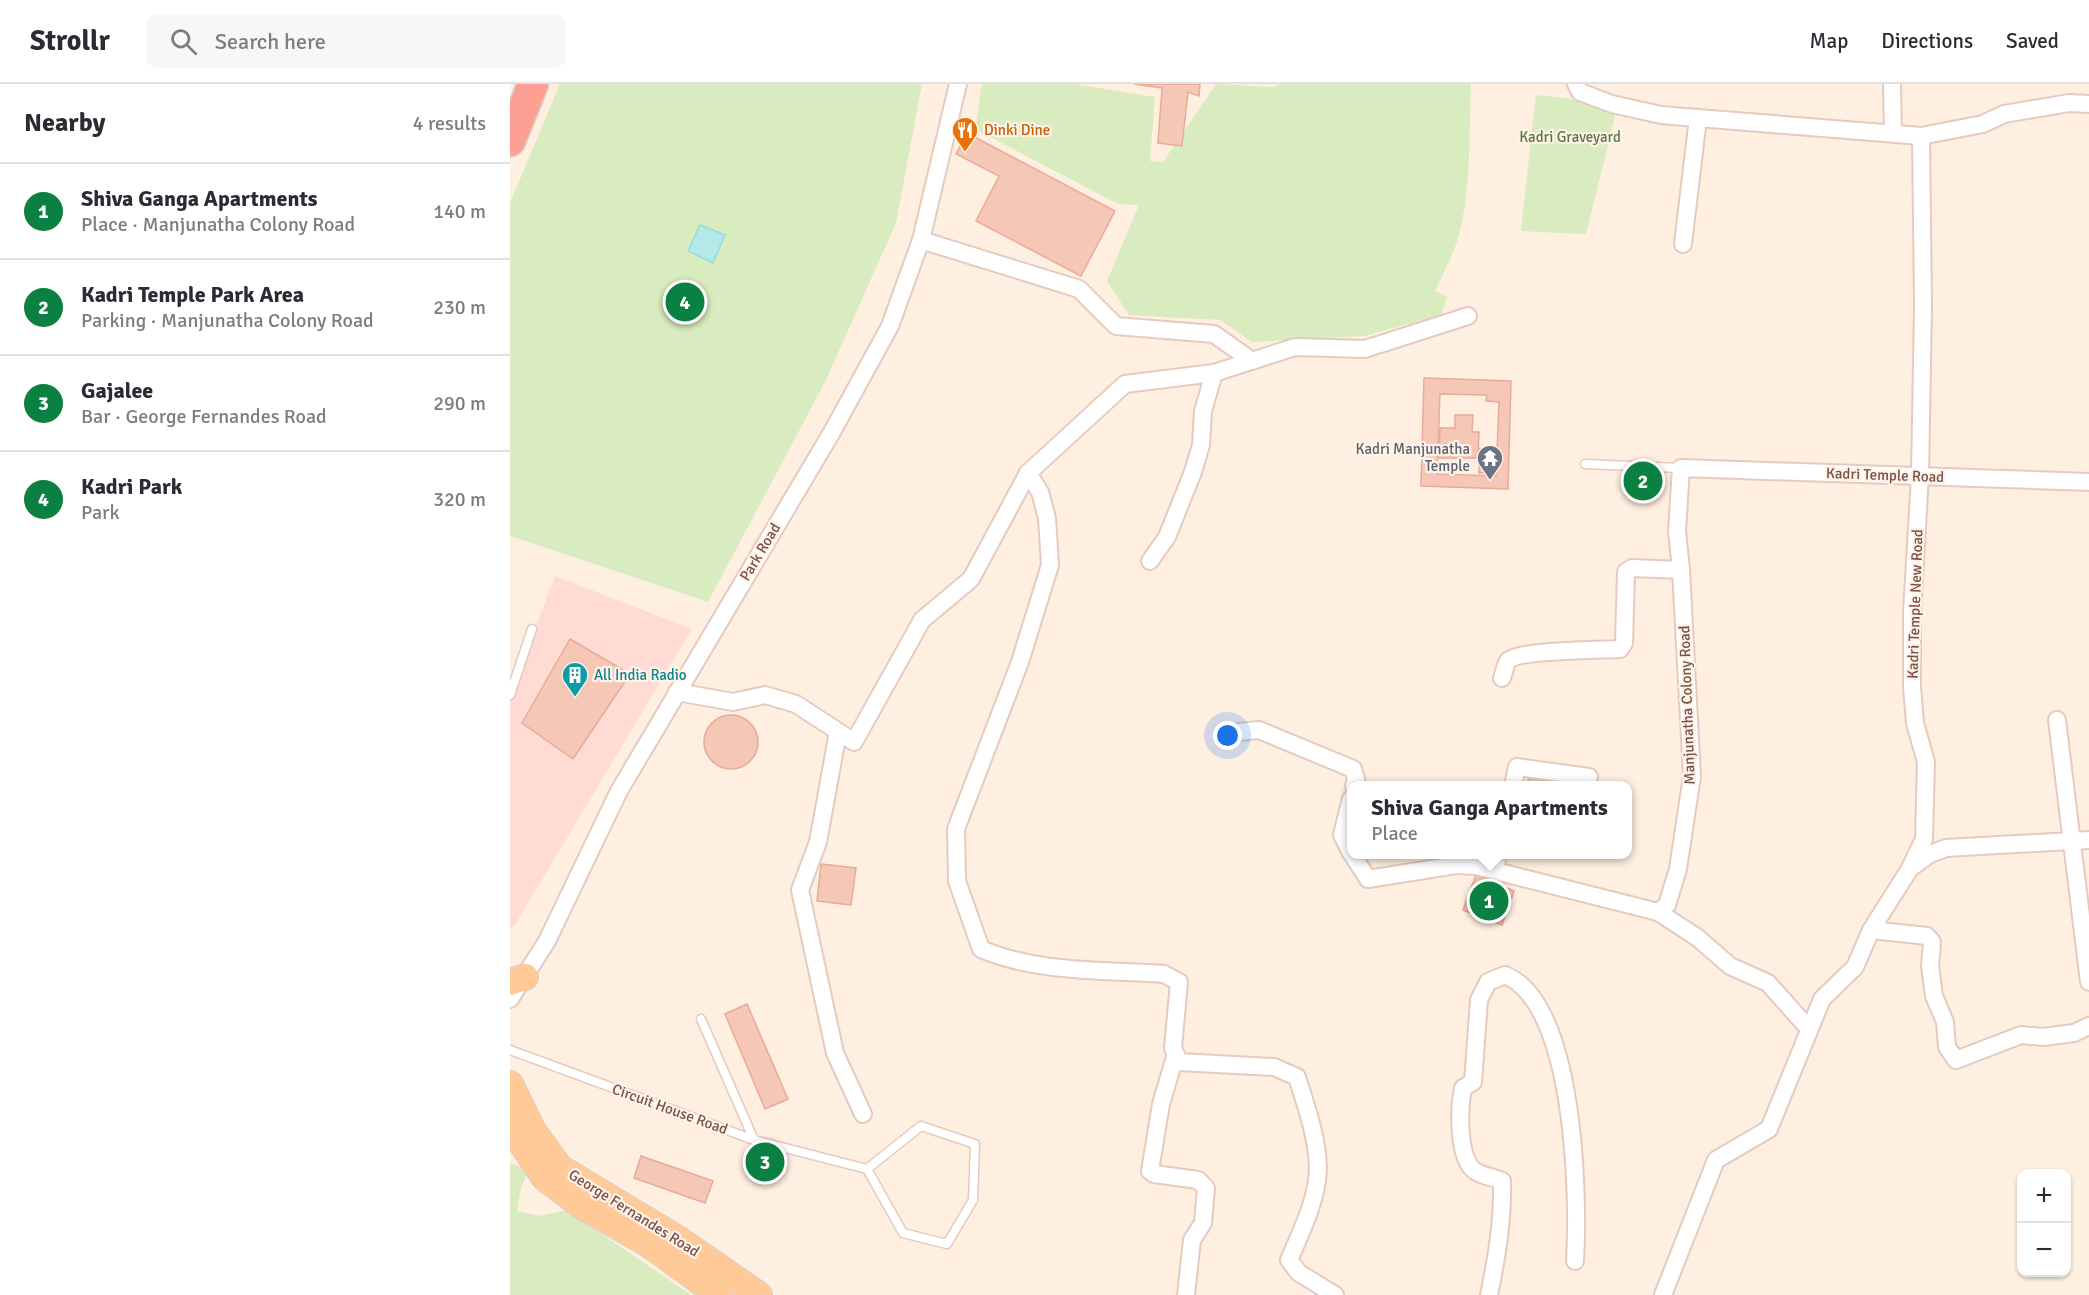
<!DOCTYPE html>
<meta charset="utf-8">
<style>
:root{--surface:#fff;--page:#f7f7f7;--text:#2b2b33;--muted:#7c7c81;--line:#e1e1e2;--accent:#0b8043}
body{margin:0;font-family:Signika,sans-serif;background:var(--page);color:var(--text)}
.controls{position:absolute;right:18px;bottom:18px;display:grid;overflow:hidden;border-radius:12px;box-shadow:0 2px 4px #0004}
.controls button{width:54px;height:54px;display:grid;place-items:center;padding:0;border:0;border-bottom:2px solid var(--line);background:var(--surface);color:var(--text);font:30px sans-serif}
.you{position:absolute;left:718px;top:652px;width:21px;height:21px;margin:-15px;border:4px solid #fff;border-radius:50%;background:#1a73e8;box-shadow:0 0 0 9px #1a73e833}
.badge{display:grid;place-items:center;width:39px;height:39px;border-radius:50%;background:var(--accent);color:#fff;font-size:20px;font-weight:700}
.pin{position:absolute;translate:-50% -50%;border:3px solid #fff;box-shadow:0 2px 6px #0006}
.popup{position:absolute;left:837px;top:697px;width:285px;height:78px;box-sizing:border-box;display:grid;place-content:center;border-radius:12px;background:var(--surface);filter:drop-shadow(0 2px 4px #0005);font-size:20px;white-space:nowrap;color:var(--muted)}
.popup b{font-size:22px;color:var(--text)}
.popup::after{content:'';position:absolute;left:50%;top:100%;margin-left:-12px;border:12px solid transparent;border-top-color:var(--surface)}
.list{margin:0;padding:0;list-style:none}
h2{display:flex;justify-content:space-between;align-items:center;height:78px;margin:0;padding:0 24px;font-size:26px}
h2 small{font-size:20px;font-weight:400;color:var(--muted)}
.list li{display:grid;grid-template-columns:39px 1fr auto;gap:18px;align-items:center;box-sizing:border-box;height:96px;padding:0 24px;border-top:2px solid var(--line)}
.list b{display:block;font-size:22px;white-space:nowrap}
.list p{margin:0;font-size:20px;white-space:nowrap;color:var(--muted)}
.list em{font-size:20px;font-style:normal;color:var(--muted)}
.icon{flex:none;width:33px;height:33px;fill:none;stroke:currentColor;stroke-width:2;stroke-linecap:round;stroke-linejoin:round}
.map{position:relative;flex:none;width:1579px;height:1211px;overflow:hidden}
header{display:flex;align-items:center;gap:36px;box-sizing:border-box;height:84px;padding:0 30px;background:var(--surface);border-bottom:2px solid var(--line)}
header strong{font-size:28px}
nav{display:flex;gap:33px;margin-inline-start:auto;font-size:21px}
.search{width:420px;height:54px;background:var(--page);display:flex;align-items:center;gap:15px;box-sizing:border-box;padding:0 21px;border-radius:12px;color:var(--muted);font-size:22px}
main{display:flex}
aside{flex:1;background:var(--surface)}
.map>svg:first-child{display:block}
.commercial{fill:#ffdbd4}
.green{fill:#d8ecbf}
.water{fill:#b4e9e9;stroke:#9adbdb;stroke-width:1.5}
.building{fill:#f5c7b7;stroke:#e9aa96;stroke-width:1.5;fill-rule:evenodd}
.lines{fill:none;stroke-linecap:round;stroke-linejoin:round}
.lane-casing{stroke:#e5cbbf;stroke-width:11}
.street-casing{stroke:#e5cbbf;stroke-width:20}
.primary-casing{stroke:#d9cecb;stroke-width:28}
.highway-casing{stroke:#d9cecb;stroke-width:33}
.lane{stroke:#fff;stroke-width:8}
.street{stroke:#fff;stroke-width:16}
.primary{stroke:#ffca97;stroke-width:26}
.highway{stroke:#fda093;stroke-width:30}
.labels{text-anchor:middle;stroke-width:4.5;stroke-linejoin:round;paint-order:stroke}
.food-label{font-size:15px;fill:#c56008;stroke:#fff3e9;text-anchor:start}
.park-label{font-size:15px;fill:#56783b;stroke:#fff3e9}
.worship-label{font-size:15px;fill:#5b616d;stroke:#fff3e9;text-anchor:end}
.street-label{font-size:15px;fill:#775146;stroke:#fff3e9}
.culture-label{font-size:15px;fill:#0d838f;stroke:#fff3e9;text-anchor:start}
</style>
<header>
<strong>Strollr</strong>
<div class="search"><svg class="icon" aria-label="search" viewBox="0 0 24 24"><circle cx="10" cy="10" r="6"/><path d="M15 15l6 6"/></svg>Search here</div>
<nav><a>Map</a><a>Directions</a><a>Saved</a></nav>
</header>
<main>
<aside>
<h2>Nearby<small>4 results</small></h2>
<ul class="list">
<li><span class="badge">1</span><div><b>Shiva Ganga Apartments</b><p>Place · Manjunatha Colony Road</p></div><em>140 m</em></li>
<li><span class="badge">2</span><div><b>Kadri Temple Park Area</b><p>Parking · Manjunatha Colony Road</p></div><em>230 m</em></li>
<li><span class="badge">3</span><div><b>Gajalee</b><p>Bar · George Fernandes Road</p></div><em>290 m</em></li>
<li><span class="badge">4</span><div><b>Kadri Park</b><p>Park</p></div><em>320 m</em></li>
</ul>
</aside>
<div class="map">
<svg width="1579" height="1211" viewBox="0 0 1579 1211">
<rect width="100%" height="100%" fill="#feefe1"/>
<polygon class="commercial" points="45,492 182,545 5,841 0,844 0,611"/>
<g class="green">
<polygon points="50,0 412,0 386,139 315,298 198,518 0,452 0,119"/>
<path d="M 472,0 L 564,0 L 645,13 L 640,77 L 653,78 L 706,0 L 764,3 L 771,0 L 961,0 C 959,49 961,100 950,147 C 945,168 934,187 925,207 L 937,213 L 931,231 L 854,252 L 742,258 L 710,236 L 619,231 L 597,197 L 629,121 L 608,120 L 465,45 Z"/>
<polygon points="1026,11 1108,20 1076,150 1011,147"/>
<polygon points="0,1079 18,1086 10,1108 7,1127 30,1132 57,1126 181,1211 0,1211"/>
</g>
<polygon class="water" points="190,141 215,151 203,179 178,167"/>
<g class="building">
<polygon points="624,0 690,0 689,12 678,8 672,62 648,59 652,4"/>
<polygon points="457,49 605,127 571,192 466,137 489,92 446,70"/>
<path d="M 914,294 L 1001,297 L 998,405 L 911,402 ZM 930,310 L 977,311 L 976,317 L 989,318 L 986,392 L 927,390 Z"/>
<polygon points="945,331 963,331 962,348 969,348 968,374 929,374 930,344 945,344"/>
<polygon points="970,365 984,366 984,389 969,389"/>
<polygon points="60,555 120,590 63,675 12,639"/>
<circle cx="221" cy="658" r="27"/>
<polygon points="1020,688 1042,691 1040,702 1017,702"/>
<polygon points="311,780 346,784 341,821 307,817"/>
<polygon points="966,791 1004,807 992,841 953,826"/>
<polygon points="237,920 278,1015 255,1025 215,930"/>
<polygon points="131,1072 203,1097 195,1119 124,1094"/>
</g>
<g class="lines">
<g class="lane-casing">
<g id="lane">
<polyline points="1075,380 1171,384"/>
<polyline points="0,611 22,545"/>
<polyline points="191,935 244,1056"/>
<polyline points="0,966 244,1056 357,1085 393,1149 437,1160 463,1116 465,1060 411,1042 357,1085"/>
</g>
</g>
<g class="street-casing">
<g id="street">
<polyline points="1066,0 1070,8 1102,20 1151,31 1411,52 1473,40 1494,30 1559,19 1579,20"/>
<polyline points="1382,0 1383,50"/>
<polyline points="411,156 569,205 606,242 704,250 742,277"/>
<polyline points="1173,160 1188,34"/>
<path d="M 518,389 L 530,408 L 537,434 L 540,481 L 510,578 L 446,745 L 447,797 L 471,865 C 527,889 593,886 654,890 L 669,898 L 663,964 L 669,978 L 764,983 L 787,993 C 796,1022 807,1052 808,1083 C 808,1114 791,1148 779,1176 L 789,1189 L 825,1211"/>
<polyline points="640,477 657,453 683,388 691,361 693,327 704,289 785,263 855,265 958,232"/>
<path d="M 992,594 C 994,589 995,581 998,577 C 1007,566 1093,566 1110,565 L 1114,559 L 1116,488 L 1122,484 L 1171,486"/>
<polyline points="167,608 223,618 255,611 286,620 344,658 412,536 461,495 518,389 615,300 704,289"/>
<polyline points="1547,636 1579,898"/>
<polyline points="328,648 308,758 290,806 325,969 353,1030"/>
<polyline points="728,648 749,646 843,685 846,695 844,702"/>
<polyline points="1003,702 1007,683 1079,693"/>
<polyline points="841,715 832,751 841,769"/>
<polyline points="842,770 858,795 946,781 966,782 1148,828 1157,821 1168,785 1182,692 1171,486 1167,447 1171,384 1579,398"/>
<polyline points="1402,783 1420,770 1436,764 1579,756"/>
<polyline points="985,785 988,770"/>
<polyline points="1148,828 1188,854 1220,882 1258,899 1299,945"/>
<polyline points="1361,846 1417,852 1422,858 1420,882 1424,912 1435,938 1437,963 1446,976 1511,951 1533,953 1564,949 1579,942"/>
<polyline points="0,915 37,857 109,707 322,348 380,242 411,156 448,0"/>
<polyline points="665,973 651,1020 640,1087 644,1090 688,1096 696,1104 693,1139 682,1156 676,1211"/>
<path d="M 979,1211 C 987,1172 993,1136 992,1097 C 984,1093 972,1092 965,1087 C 947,1074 949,1024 953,1004 L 963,998 L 969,916 L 978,898 L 995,891 C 1065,919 1069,1111 1065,1177"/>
<polyline points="1153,1211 1206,1076 1259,1045 1312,915 1345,883 1361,846 1399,786 1414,755 1416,678 1405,639 1402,603 1402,529 1410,392 1413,222 1411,52"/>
</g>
</g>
<g class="primary-casing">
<g id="primary">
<polyline points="0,898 15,893"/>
<polyline points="0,1000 23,1047 50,1084 168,1155 249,1211"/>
<polyline points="0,1042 34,1093 72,1122 137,1159 209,1211"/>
</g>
</g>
<g class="highway-casing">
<polyline id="highway" points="0,57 23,0"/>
</g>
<use href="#lane" class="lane"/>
<use href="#street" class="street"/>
<use href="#primary" class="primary"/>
<use href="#highway" class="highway"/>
</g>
<defs>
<g id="restaurant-pin" transform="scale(1.35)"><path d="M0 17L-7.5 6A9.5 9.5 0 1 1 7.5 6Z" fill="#e8710a" stroke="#fff3e9"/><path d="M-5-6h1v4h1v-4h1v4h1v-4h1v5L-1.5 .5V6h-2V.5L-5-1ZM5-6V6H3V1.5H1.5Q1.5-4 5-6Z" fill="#fff"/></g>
<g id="temple-pin" transform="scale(1.35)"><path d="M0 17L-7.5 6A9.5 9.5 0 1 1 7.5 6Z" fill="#6b7280" stroke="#fff3e9"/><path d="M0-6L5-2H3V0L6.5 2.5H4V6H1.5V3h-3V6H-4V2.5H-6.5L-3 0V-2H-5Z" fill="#fff"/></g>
<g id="building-pin" transform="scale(1.35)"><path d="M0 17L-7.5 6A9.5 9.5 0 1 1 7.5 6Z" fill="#0f9aa8" stroke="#fff3e9"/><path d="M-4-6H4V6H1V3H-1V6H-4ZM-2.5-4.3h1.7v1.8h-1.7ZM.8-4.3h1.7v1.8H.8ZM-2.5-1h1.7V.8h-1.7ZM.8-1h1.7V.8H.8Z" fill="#fff"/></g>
</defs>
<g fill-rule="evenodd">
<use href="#restaurant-pin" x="455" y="46"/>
<use href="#temple-pin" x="980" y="374"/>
<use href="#building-pin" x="65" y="591"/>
</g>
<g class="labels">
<g class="food-label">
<text x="474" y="51">Dinki Dine</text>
</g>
<g class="park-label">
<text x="1060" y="58">Kadri Graveyard</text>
</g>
<g class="worship-label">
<text x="960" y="370">Kadri Manjunatha<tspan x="960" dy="17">Temple</tspan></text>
</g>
<g class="street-label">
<text transform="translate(1375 391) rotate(2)" y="5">Kadri Temple Road</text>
<text transform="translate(250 468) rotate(-59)" y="5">Park Road</text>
<text transform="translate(1405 520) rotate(-88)" y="5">Kadri Temple New Road</text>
<text transform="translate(1177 621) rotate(-92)" y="5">Manjunatha Colony Road</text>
<text transform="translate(160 1025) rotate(20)" y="5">Circuit House Road</text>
<text transform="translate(124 1129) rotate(32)" y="5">George Fernandes Road</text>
</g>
<g class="culture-label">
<text x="84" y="596">All India Radio</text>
</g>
</g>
</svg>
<div class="controls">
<button>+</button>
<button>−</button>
</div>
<div class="you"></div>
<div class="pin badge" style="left:979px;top:817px">1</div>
<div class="popup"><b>Shiva Ganga Apartments</b>Place</div>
<div class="pin badge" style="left:1133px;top:397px">2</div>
<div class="pin badge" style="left:255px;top:1078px">3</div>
<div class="pin badge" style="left:175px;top:218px">4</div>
</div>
</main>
